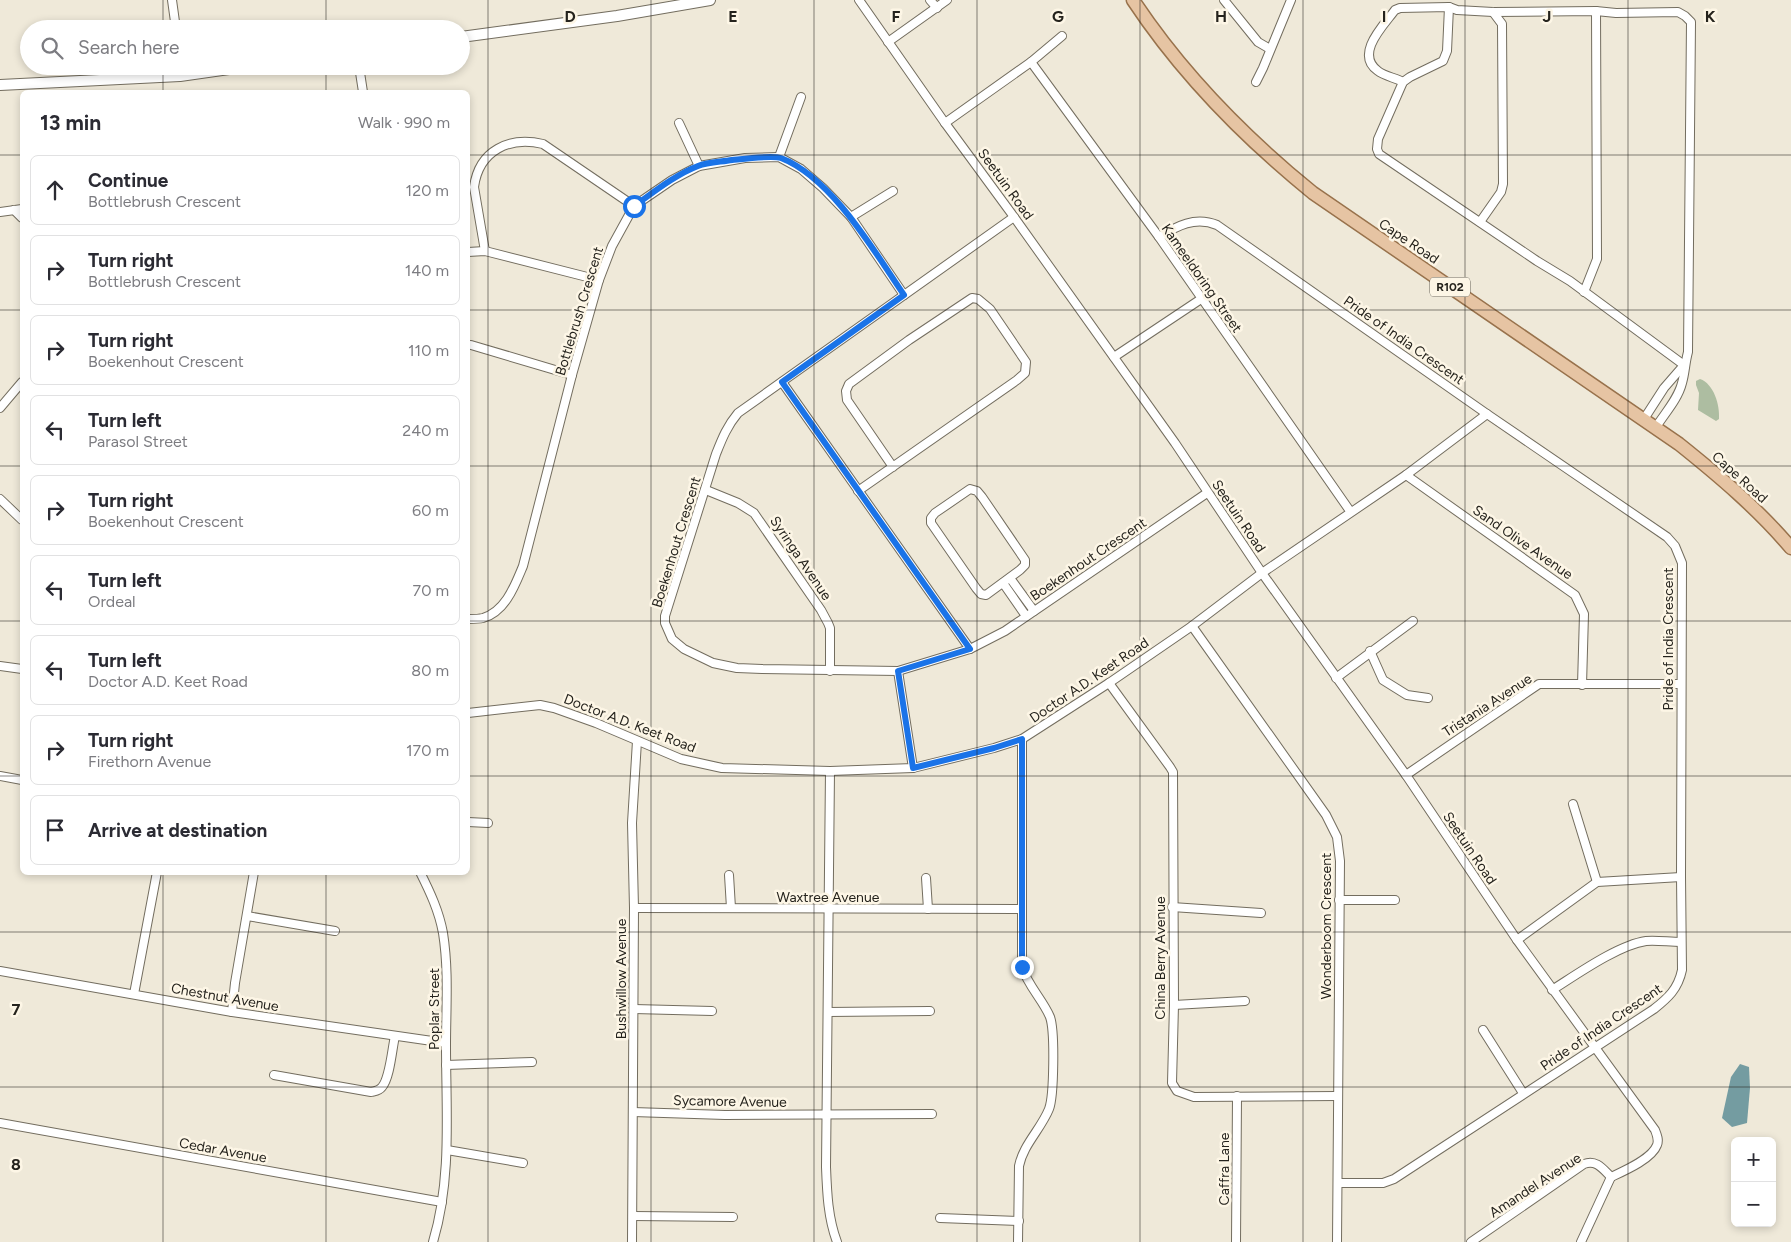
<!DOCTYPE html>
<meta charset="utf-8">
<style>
:root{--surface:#fff;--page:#f7f7f7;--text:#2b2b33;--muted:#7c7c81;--line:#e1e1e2}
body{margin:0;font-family:Figtree,sans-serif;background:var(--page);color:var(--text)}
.controls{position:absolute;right:15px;bottom:15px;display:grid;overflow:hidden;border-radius:8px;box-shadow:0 2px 8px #0003}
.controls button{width:45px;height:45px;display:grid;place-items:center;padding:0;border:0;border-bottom:1px solid var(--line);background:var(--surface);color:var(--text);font:25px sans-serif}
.stop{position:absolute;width:15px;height:15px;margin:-11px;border:4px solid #1a73e8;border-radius:50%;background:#fff}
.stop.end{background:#1a73e8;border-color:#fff;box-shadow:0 1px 5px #0008}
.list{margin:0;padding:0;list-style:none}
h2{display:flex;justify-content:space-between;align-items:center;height:65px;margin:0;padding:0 20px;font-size:21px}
h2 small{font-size:16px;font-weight:400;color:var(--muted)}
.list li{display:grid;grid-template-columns:32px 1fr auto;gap:15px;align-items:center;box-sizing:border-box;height:70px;margin:0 10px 10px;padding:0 10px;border:1px solid var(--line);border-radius:8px}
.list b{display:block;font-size:19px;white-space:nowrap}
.list p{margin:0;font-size:16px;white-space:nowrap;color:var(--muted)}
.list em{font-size:16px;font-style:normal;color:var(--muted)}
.icon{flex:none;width:28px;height:28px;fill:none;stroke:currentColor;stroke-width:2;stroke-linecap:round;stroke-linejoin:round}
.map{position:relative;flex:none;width:1791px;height:1242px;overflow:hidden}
.search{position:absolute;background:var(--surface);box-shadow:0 2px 8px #0003;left:20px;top:20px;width:450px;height:55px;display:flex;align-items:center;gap:12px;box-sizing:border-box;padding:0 18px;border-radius:28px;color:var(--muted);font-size:19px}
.panel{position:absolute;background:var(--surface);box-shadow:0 2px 8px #0003;left:20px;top:90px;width:450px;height:785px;border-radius:8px}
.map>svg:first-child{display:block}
.green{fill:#adbda1}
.water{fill:#749ca1}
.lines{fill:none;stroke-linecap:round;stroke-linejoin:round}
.minor-casing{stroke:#736d5f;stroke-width:10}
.tertiary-casing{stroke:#736d5f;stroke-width:12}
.primary-casing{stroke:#98724c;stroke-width:15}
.minor{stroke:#fff;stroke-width:8}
.tertiary{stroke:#fff;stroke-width:10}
.primary{stroke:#e6c4a3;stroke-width:12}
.route{stroke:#1a73e8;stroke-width:6}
.grid{fill:none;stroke:#25231d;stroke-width:1;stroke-opacity:0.55}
.labels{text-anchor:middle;stroke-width:5;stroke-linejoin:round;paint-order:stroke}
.shield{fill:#fdf6e6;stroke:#666259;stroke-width:1}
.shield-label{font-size:12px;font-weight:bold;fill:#25231d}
.street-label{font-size:14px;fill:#25231d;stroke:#fdf6e6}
.grid-label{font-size:16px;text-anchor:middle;font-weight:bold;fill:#25231d;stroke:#fdf6e6;stroke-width:5;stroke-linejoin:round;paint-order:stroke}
</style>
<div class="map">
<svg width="1791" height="1242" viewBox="0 0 1791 1242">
<rect width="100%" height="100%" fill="#efe9d9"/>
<path class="green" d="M 1700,379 C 1714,384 1720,405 1719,419 L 1716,421 L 1698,410 L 1699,393 L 1696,385 L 1696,381 Z"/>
<polygon class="water" points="1740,1064 1749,1067 1750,1088 1747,1123 1732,1127 1722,1118 1731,1077"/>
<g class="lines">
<g class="minor-casing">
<g id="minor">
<polyline points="172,0 176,29"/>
<path d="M 859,0 L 945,123 L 1014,217 L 1175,443 L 1262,573 L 1406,775 L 1517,940 L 1655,1130 C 1657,1135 1659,1140 1657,1145 C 1652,1159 1624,1171 1611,1177"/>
<polyline points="930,0 937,8"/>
<polyline points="1224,0 1258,42 1270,49"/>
<polyline points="1449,7 1447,51 1443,61 1410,77 1403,82 1378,139 1377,149 1379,154 1537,261 1570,281 1684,365"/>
<polyline points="888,42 947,0"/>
<polyline points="1031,62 1159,237 1350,511"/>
<polyline points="359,66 363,92"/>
<polyline points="1256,82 1263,68 1291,0"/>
<path d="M 1403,82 C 1396,78 1384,76 1378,71 C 1354,54 1384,25 1395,10 L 1400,8 L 1449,7 L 1457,10 L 1493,12 L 1596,11 L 1616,13 L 1678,12 L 1685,16 L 1691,22 L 1688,352 C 1685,363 1685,373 1682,383 C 1678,399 1665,413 1656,427"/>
<polyline points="679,123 699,166"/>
<polyline points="945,123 1031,62 1062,36"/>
<polyline points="779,157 801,97"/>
<polyline points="14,210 22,218"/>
<polyline points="0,212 22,209"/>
<polyline points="851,217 893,191"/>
<path d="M 1014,217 L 738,413 C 727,426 722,439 716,454 L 665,616 L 665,623 L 672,639 L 684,649 L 713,663 L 737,668 L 762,669 L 898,671 L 970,649 L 1005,631 L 1207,493"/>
<polyline points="1480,222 1501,192 1503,184 1502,24 1493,12"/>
<path d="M 1159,237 C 1177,226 1195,216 1217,225 L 1487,414 L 1667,537 L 1675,546 L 1682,563 L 1681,877 L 1682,970 C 1678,989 1668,998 1654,1009 L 1394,1179 L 1383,1183 L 1338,1183"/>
<path d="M 485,251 L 474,187 C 479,150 510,136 543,144 L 634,206"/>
<polyline points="468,252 485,251 599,280"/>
<polyline points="1584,292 1597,259 1596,11"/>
<polyline points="471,345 572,375"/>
<polyline points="1114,357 1201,299"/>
<polyline points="782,382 970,649"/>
<polyline points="0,408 22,382"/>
<polyline points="1644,419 1664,388 1684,365"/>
<polyline points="1406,475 1575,595 1584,614 1582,685"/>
<polygon points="970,489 977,491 982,497 1025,560 1025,565 1020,570 986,595 981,594 976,588 931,523 931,518 935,513"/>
<polyline points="706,490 738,503 754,513 821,610 828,623 830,628 830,671"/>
<polyline points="858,491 1017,380 1025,373 1026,362 990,309 978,299 972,298 909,340 849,384 846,391 847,400 893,467"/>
<polyline points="0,499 22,520"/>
<polyline points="1010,578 1034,611"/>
<polyline points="1003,583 1026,616"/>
<path d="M 468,619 C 472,619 479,619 483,618 C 506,611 515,585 523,566 L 572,375 L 599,280 L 612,246 L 634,206 L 672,180 L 699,166 L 745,158 L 779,157 L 801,169 L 823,188 L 851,217 L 904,295"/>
<polyline points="1192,626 1326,815 1337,837 1340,861 1337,1242"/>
<polyline points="1370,651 1383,680 1407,695 1428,698"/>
<polyline points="0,666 22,669"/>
<polyline points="898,671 913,768"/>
<polyline points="1336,678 1413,621"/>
<polyline points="1109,683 1170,767 1173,772 1174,1005 1172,1083 1177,1091 1194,1097 1337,1096"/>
<polyline points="468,713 540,705 554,708 596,723 681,759 722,768 830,771 913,768 994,748 1022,739 1109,683 1192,626 1262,573 1406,475 1487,414"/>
<path d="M 830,771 L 826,1167 C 827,1193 828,1218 837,1242"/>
<polyline points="1406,775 1539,684 1680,684"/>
<polyline points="0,776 22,780"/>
<polyline points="1573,804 1597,882"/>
<polyline points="468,822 488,823"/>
<path d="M 420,872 C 430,892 439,911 443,933 C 449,971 446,1008 446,1046 C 446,1111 452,1179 433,1242"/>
<polyline points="729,875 731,908"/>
<polyline points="926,878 928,909"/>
<polyline points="1339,900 1395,900"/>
<polyline points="1172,907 1261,913"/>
<polyline points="634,908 1021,909"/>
<polyline points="247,916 335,931"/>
<polyline points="1517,940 1597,882 1681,877"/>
<polyline points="0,971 232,1012 446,1043"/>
<path d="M 1552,990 C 1576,975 1618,945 1646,941 C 1657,940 1669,942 1681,942"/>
<polyline points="134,994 157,872"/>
<polyline points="1174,1005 1245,1001"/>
<polyline points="634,1009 712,1011"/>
<polyline points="232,1012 235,983 254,872"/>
<polyline points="828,1012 930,1011"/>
<polyline points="1483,1030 1523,1093"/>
<polyline points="446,1065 532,1062"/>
<path d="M 274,1075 L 371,1092 C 375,1091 379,1091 382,1087 C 390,1078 392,1049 395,1036"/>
<polyline points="633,1112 725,1115 932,1114"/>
<polyline points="0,1123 442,1202"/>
<polyline points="447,1150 523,1163"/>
<polyline points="633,1216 733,1217"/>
<polyline points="940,1218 1019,1221"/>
<polyline points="632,1242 634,908 632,823 637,741"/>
<path d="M 1018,1242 L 1019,1166 C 1023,1145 1041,1129 1049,1109 C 1054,1096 1055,1031 1050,1017 C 1043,1000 1028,986 1022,967 L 1022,739"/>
<polyline points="1236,1242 1237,1096"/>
<path d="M 1471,1242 L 1584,1164 C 1596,1159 1603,1169 1611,1177"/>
<polyline points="1581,1242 1611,1177"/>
</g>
</g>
<g class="tertiary-casing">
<g id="tertiary">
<polyline points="461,37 617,16 710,0"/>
<polyline points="0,85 180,76 250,66"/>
</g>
</g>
<g class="primary-casing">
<path id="primary" d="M 1133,0 C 1182,74 1244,137 1313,193 L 1679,444 C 1719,476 1758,509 1791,548"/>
</g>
<use href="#minor" class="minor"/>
<use href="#tertiary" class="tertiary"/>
<use href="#primary" class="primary"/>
</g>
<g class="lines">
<path class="route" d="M 634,206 C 654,192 675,175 698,166 C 708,162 721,162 732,160 C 742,159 772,155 781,158 C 832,178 874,251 904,295 L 782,382 L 970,649 L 898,671 L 913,768 L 994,748 L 1022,739 L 1022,967"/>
</g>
<path class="grid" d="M 163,0 L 163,29M 326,0 L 326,29M 488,0 L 488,1242M 651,0 L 651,1242M 814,0 L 814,1242M 977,0 L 977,1242M 1140,0 L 1140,1242M 1303,0 L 1303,1242M 1465,0 L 1465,1242M 1628,0 L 1628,1242M 163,66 L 163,92M 326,66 L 326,92M 0,155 L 22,155M 468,155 L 1791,155M 0,310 L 22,310M 468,310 L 1791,310M 0,466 L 22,466M 468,466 L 1791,466M 0,621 L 22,621M 468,621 L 1791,621M 0,776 L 22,776M 468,776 L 1791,776M 163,872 L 163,1242M 326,872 L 326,1242M 0,932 L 1791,932M 0,1087 L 1791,1087"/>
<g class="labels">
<rect class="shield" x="1430" y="277.5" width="40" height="19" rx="4"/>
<g class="shield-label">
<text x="1450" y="291">R102</text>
</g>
<g class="street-label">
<text transform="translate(1006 184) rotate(54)" y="5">Seetuin Road</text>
<text transform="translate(1409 241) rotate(34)" y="5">Cape Road</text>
<text transform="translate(1202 278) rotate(55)" y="5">Kameeldoring Street</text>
<text transform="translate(579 311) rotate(-73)" y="5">Bottlebrush Crescent</text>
<text transform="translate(1404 340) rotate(35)" y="5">Pride of India Crescent</text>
<text transform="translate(1740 477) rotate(42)" y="5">Cape Road</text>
<text transform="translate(1239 516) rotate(56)" y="5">Seetuin Road</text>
<text transform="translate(676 542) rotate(-73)" y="5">Boekenhout Crescent</text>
<text transform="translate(1523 542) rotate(35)" y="5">Sand Olive Avenue</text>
<text transform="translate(801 558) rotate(56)" y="5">Syringa Avenue</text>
<text transform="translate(1088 559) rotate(-34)" y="5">Boekenhout Crescent</text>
<text transform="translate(1668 639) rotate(-90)" y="5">Pride of India Crescent</text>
<text transform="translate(1089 680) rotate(-34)" y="5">Doctor A.D. Keet Road</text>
<text transform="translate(1487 705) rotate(-33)" y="5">Tristania Avenue</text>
<text transform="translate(630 723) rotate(21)" y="5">Doctor A.D. Keet Road</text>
<text transform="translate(1470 848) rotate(56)" y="5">Seetuin Road</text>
<text x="828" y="902">Waxtree Avenue</text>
<text transform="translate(1326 926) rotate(-90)" y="5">Wonderboom Crescent</text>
<text transform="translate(1160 958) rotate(-90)" y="5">China Berry Avenue</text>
<text transform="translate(621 979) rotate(-90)" y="5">Bushwillow Avenue</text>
<text transform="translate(225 997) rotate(10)" y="5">Chestnut Avenue</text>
<text transform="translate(434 1009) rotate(-90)" y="5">Poplar Street</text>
<text transform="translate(1601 1027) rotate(-34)" y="5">Pride of India Crescent</text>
<text transform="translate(730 1101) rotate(1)" y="5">Sycamore Avenue</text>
<text transform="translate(223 1150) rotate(10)" y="5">Cedar Avenue</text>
<text transform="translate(1224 1169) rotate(-90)" y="5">Caffra Lane</text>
<text transform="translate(1535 1185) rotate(-33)" y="5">Amandel Avenue</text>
</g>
</g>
<g class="grid-label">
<text x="570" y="22">D</text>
<text x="733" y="22">E</text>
<text x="896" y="22">F</text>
<text x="1058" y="22">G</text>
<text x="1221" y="22">H</text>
<text x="1384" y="22">I</text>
<text x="1547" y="22">J</text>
<text x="1710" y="22">K</text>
<text x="16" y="1015">7</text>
<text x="16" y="1170">8</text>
</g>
</svg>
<div class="controls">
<button>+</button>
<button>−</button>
</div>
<div class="stop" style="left:634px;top:206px"></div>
<div class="stop end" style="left:1022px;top:967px"></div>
<div class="search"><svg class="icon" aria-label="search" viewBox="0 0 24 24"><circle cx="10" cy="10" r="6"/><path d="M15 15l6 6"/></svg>Search here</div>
<section class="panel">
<h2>13 min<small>Walk · 990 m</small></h2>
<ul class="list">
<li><svg class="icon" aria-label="ahead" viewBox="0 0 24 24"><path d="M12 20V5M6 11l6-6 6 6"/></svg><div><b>Continue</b><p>Bottlebrush Crescent</p></div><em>120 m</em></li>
<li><svg class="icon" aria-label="right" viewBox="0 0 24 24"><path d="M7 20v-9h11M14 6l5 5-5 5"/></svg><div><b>Turn right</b><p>Bottlebrush Crescent</p></div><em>140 m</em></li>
<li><svg class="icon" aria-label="right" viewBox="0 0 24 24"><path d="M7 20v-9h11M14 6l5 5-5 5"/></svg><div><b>Turn right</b><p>Boekenhout Crescent</p></div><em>110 m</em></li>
<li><svg class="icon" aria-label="left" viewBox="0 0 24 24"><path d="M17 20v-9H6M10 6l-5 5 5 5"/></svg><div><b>Turn left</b><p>Parasol Street</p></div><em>240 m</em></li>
<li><svg class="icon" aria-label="right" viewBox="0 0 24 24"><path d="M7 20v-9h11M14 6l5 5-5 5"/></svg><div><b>Turn right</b><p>Boekenhout Crescent</p></div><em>60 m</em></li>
<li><svg class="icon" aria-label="left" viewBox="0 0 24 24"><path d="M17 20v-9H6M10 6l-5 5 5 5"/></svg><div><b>Turn left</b><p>Ordeal</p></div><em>70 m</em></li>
<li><svg class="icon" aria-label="left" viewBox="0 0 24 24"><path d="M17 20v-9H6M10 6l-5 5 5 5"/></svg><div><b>Turn left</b><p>Doctor A.D. Keet Road</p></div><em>80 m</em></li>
<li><svg class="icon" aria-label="right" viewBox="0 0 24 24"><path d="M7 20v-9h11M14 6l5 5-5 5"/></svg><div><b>Turn right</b><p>Firethorn Avenue</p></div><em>170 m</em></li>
<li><svg class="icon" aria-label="arrive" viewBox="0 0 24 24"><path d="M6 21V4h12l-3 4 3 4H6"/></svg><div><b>Arrive at destination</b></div></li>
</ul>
</section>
</div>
